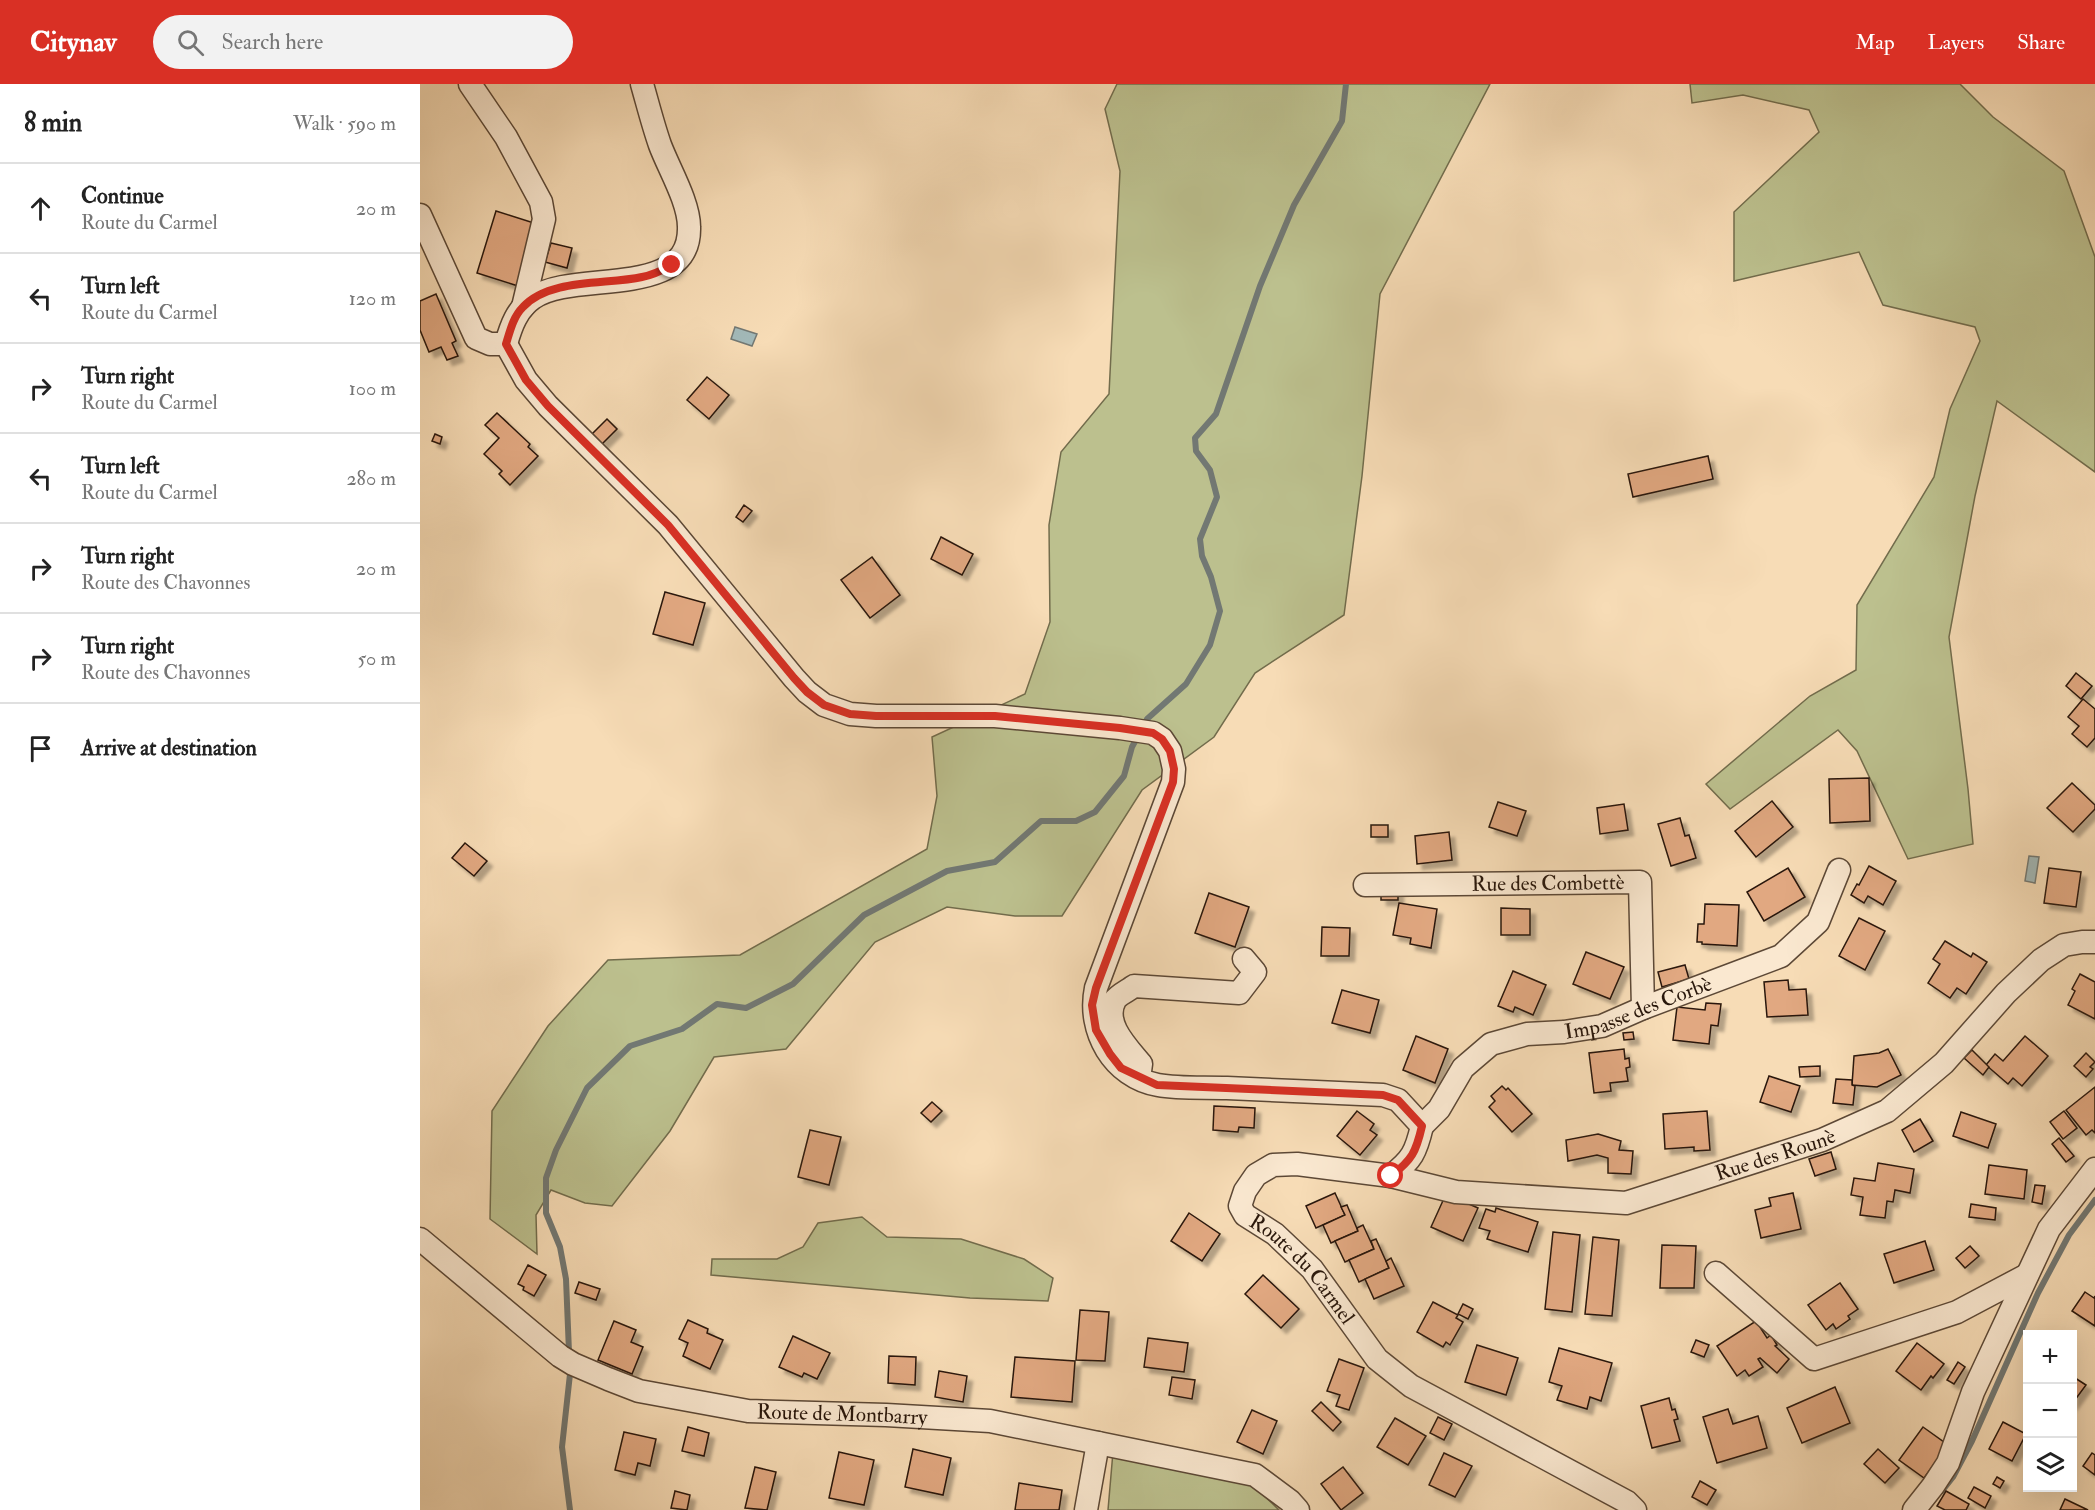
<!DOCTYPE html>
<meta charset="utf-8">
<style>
:root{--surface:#fff;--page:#f2f2f2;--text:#222;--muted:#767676;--line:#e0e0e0;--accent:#d93025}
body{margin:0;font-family:"IM FELL Double Pica",serif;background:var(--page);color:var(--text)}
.controls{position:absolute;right:18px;bottom:18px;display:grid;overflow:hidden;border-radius:0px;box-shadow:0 6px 24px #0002}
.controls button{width:54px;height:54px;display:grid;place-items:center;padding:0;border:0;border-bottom:2px solid var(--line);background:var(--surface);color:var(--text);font:30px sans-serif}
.stop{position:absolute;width:18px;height:18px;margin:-14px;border:4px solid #d93025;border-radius:50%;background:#fff}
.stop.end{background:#d93025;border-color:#fff;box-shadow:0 2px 6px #0008}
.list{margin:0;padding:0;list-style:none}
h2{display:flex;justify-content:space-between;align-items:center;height:78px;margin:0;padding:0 24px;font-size:26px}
h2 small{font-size:20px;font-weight:400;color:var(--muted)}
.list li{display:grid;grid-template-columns:39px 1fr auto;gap:18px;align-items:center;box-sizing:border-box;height:90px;padding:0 24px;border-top:2px solid var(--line)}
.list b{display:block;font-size:22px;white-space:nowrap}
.list p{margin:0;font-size:20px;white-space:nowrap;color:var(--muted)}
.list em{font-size:20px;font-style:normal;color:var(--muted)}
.icon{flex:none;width:33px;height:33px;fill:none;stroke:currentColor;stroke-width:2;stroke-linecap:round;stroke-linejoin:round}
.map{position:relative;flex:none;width:1675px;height:1426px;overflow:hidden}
header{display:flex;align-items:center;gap:36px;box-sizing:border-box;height:84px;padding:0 30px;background:var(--accent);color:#fff}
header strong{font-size:28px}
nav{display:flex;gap:33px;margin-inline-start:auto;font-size:21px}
.search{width:420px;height:54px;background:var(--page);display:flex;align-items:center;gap:15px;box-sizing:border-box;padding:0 21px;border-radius:33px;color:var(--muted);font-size:22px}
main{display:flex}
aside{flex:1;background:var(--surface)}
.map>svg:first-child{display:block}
.green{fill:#bcc08e;stroke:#726c4c;stroke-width:1.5}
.water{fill:#a2b9b9;stroke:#727873;stroke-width:1.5}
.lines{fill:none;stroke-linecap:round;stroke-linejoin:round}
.stream{stroke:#727873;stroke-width:6}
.building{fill:#e1a881;stroke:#29170b;stroke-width:1.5;filter:url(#shadow)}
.minor-casing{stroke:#5c4836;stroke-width:25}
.minor{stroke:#fae8d0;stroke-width:22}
.route{stroke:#d93025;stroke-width:8}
.labels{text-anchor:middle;stroke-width:5;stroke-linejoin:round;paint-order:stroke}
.street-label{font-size:21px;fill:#29170b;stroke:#fae8d0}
</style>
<header>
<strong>Citynav</strong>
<div class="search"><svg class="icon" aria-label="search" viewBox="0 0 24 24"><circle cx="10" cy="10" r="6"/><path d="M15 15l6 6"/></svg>Search here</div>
<nav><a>Map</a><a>Layers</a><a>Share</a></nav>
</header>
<main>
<aside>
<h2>8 min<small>Walk · 590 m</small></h2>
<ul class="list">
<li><svg class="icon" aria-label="ahead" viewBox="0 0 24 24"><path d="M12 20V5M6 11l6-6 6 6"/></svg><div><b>Continue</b><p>Route du Carmel</p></div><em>20 m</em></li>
<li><svg class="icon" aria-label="left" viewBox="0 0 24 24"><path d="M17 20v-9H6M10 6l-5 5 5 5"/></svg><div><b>Turn left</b><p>Route du Carmel</p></div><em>120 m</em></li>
<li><svg class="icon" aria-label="right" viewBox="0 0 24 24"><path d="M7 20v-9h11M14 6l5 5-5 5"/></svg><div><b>Turn right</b><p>Route du Carmel</p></div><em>100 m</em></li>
<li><svg class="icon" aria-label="left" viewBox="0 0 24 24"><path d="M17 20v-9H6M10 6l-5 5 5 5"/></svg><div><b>Turn left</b><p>Route du Carmel</p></div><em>280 m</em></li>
<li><svg class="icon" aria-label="right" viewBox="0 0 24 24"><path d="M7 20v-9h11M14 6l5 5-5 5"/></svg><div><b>Turn right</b><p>Route des Chavonnes</p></div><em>20 m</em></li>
<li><svg class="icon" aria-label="right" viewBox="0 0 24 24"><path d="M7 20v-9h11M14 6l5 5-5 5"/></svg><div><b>Turn right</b><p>Route des Chavonnes</p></div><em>50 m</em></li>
<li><svg class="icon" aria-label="arrive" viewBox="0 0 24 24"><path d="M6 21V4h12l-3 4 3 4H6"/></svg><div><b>Arrive at destination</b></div></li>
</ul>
</aside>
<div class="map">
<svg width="1675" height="1426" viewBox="0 0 1675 1426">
<defs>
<filter id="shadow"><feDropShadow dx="5.5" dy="5.5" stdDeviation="1.5" flood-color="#0004"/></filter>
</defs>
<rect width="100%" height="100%" fill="#f7dcb6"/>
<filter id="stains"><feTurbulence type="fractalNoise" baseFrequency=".00333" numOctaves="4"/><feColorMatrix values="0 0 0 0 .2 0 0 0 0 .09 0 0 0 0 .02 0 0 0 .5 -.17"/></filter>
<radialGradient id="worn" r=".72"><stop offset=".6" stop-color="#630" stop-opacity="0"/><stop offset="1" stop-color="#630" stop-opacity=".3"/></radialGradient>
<g class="green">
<polygon points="697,0 1070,0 960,210 942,392 924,531 835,589 794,653 722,706 642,832 595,832 527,823 455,858 366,965 294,973 250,1047 192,1122 165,1119 131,1106 116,1131 117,1170 70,1135 72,1027 128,942 188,876 320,871 507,765 517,712 512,653 605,610 630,538 629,441 641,368 689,310 700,87 685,25"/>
<polygon points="1270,0 1540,0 1573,33 1644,87 1675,173 1675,388 1577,317 1555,412 1529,553 1548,705 1553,760 1488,775 1437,667 1418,646 1310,725 1286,700 1390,612 1436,586 1437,521 1514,393 1530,325 1560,257 1555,243 1463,221 1439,168 1314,197 1314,128 1399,48 1389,26 1323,11 1272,19"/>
<polygon points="442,1133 467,1153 541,1155 604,1175 633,1194 628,1217 550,1214 291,1191 292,1175 357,1175 383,1163 398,1139"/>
<polygon points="693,1368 831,1399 859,1426 688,1426"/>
</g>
<g class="water">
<polygon points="315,243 337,250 332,262 311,255"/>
<polygon points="1609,772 1619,773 1615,799 1605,797"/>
</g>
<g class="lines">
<g class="stream">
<polyline points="723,643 727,635 766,600 790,561 800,527 791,493 782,472 780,455 797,413 790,386 776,367 775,354 796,330 840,202 874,121 922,37 926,0"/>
<polyline points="149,1268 146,1195 140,1163 126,1129 126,1094 136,1066 167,1004 210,962 262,945 297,920 326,924 373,900 444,831 527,787 575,778 621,737 656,737 675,728 704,692 712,663 718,652"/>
<polyline points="150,1290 142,1363 150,1426"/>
<polyline points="1522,1407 1533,1393 1552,1357 1618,1209 1649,1151 1675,1116"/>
</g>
</g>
<g class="building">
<polygon points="76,127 117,140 98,202 57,189"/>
<polygon points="131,159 152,164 147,184 125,178"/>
<polygon points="16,210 36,257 32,259 38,272 27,276 21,263 9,268 0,246 0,217"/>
<polygon points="287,293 309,311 289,335 267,316"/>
<polygon points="77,329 110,360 108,363 118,372 90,401 79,390 82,387 64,370 79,354 65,341"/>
<polygon points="187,335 197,345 182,360 172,350"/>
<polygon points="15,350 22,353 20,360 12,357"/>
<polygon points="1288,372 1293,395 1213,413 1208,390"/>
<polygon points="324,421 332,427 323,438 316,433"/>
<polygon points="521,453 553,470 542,491 511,475"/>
<polygon points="452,473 480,511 450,534 421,496"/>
<polygon points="245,508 285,519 273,561 233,550"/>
<polygon points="1656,589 1672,602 1661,615 1646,602"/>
<polygon points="1663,615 1675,625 1675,654 1667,663 1652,650 1659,642 1648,633"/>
<polygon points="1449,694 1450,737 1410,739 1409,695"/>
<polygon points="1652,699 1675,721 1675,725 1653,748 1627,724"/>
<polygon points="1352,717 1373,743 1336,773 1315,747"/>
<polygon points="1078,718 1106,727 1097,752 1069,743"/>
<polygon points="1204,720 1208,746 1180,750 1177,724"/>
<polygon points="1260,734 1265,752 1269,751 1276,774 1251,782 1238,740"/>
<rect x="951" y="741" width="17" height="12"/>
<polygon points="1029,748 1032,776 997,780 995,752"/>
<polygon points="45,759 67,777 54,792 32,774"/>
<polygon points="1449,782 1476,797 1463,821 1448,812 1444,819 1431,811 1437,800 1439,801"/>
<polygon points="1368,784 1385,813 1344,837 1327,808"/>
<polygon points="1629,784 1661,788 1656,823 1624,819"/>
<rect x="961" y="807" width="17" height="9"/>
<polygon points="789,809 829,823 815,863 775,849"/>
<polygon points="979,819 1017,825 1011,864 990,860 991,854 973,851"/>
<polygon points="1285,820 1319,821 1317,862 1282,860 1282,858 1277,858 1278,840 1284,840"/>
<polygon points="1081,824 1110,825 1110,851 1081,851"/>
<polygon points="1439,834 1465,847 1445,886 1419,872"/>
<polygon points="902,843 930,844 929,872 901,872"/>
<polygon points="1525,857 1551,873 1553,869 1567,878 1546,910 1537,904 1530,914 1508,899 1520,880 1513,875"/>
<polygon points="1166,868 1204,883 1190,915 1153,900"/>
<polygon points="1265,881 1269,895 1242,903 1238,888"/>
<polygon points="1093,887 1126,901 1113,931 1095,923 1093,928 1078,922"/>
<polygon points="1660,890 1675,898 1675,935 1648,921 1655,907 1652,905"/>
<polygon points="1368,896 1369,906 1386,905 1388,931 1347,933 1344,898"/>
<polygon points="922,906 959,916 950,949 912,939"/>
<polygon points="1286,919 1301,920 1298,942 1291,941 1289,960 1253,956 1257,923 1285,926"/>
<polygon points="1213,948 1214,955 1204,956 1203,949"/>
<polygon points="996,952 1028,965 1015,999 983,986"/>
<polygon points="1605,952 1628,972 1602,1002 1593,994 1588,1000 1566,981 1575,970 1583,977"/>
<polygon points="1204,965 1205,975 1209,974 1210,983 1206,984 1208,997 1190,999 1191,1007 1174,1009 1169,969"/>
<polygon points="1468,965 1481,991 1457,1003 1432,1001 1434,972 1459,969"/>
<polygon points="1552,966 1569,983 1563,991 1544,974"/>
<polygon points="1666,969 1675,978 1670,983 1673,985 1666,993 1654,982"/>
<polygon points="1400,982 1400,992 1380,993 1379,983"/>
<polygon points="1349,992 1380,1002 1371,1028 1340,1018"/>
<polygon points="1416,995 1432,996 1432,1001 1435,1002 1433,1021 1413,1019"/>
<polygon points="1082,1002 1086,1006 1088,1004 1112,1030 1092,1048 1069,1023 1075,1017 1071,1012"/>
<polygon points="1675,1003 1675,1049 1672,1046 1666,1051 1646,1026"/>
<polygon points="512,1018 522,1027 511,1038 501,1029"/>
<polygon points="794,1022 835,1024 834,1044 819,1043 818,1048 793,1046"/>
<polygon points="937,1027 954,1040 950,1046 957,1051 940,1071 917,1052"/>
<polygon points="1287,1027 1290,1066 1274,1067 1274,1063 1245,1065 1243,1030"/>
<polygon points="1644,1027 1657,1044 1643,1055 1630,1038"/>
<polygon points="1541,1028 1576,1040 1568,1064 1533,1052"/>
<polygon points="1500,1035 1513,1057 1494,1068 1482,1046"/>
<polygon points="390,1046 421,1053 409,1101 378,1093"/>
<polygon points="1178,1050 1201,1057 1199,1066 1213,1067 1211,1090 1188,1089 1188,1074 1177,1071 1148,1077 1146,1056"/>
<polygon points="1639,1054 1654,1072 1646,1078 1632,1060"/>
<polygon points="1411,1068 1416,1085 1395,1092 1389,1075"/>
<polygon points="1458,1079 1494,1085 1490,1109 1475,1106 1473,1118 1467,1117 1465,1134 1440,1131 1443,1113 1431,1111 1434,1094 1455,1097"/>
<polygon points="1569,1081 1607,1086 1604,1115 1565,1110"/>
<polygon points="1615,1101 1625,1102 1622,1120 1612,1118"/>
<polygon points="915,1109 925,1131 896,1144 886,1122"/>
<polygon points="1373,1109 1381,1145 1341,1154 1335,1126 1351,1122 1349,1114"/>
<polygon points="1026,1110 1058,1124 1043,1157 1011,1143"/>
<polygon points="1551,1120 1576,1124 1575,1136 1549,1133"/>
<polygon points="927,1121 938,1147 911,1159 903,1141 925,1131 921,1123"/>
<polygon points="1076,1124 1118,1138 1108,1168 1067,1155 1070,1147 1059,1144 1066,1125 1075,1128"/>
<polygon points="769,1129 800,1150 782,1177 751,1157"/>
<polygon points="943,1141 954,1165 925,1178 915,1157 938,1147 937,1144"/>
<polygon points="1133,1148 1160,1151 1152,1228 1125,1225"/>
<polygon points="1173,1153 1199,1156 1192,1232 1165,1230"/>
<polygon points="956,1155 969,1184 939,1198 929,1176 954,1165 951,1157"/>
<polygon points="1505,1157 1514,1186 1474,1199 1464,1170"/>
<polygon points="1242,1161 1276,1162 1274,1204 1240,1204"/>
<polygon points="1550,1162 1559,1172 1545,1184 1536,1174"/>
<polygon points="971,1174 984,1202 954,1215 945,1195 969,1184 966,1177"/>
<polygon points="108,1181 126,1191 114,1212 103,1206 104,1203 98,1200"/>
<polygon points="843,1191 879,1225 861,1244 825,1210"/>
<polygon points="159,1198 180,1205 176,1216 155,1209"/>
<polygon points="1420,1199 1438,1225 1428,1232 1430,1235 1416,1245 1413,1240 1406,1246 1388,1221"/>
<polygon points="1665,1208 1674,1214 1675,1212 1675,1242 1652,1227"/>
<polygon points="1013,1218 1038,1231 1036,1234 1043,1238 1030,1261 1026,1258 1023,1263 997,1248"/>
<polygon points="1043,1220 1053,1225 1048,1235 1038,1230"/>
<polygon points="660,1226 689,1228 685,1277 656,1276"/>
<polygon points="268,1236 288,1245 287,1249 303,1256 290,1285 263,1272 268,1259 259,1255"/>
<polygon points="194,1237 216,1246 211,1258 223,1263 212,1290 178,1276"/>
<polygon points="1336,1237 1347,1254 1351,1251 1357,1261 1355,1262 1369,1275 1357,1289 1340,1274 1338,1275 1343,1283 1329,1292 1325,1286 1317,1292 1297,1262"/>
<polygon points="373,1252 410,1269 397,1295 384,1289 382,1293 359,1283"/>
<polygon points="728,1254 768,1259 764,1288 724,1283"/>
<polygon points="1276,1256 1289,1261 1284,1273 1271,1268"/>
<polygon points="1497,1259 1524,1280 1513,1294 1511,1292 1501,1306 1476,1287"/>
<polygon points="1057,1261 1098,1274 1086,1311 1045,1298"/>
<polygon points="1139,1264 1192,1279 1181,1317 1170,1313 1167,1325 1137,1316 1142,1302 1129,1298"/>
<polygon points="469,1272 496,1273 495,1301 468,1299"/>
<polygon points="595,1273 655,1277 652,1318 591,1313"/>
<polygon points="919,1275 944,1284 929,1326 916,1322 920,1311 907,1307"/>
<polygon points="1538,1278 1545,1283 1534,1300 1527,1296"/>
<polygon points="519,1287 547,1292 543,1318 515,1313"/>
<polygon points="1652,1292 1666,1301 1652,1320"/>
<polygon points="752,1293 775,1296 772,1315 749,1311"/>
<polygon points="1415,1303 1430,1339 1382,1359 1367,1324"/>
<polygon points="1249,1314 1252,1326 1255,1325 1258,1335 1254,1336 1260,1357 1232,1364 1221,1322"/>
<polygon points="901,1318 921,1338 913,1347 892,1327"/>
<polygon points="1308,1325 1313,1340 1338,1332 1347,1364 1297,1379 1283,1333"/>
<polygon points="832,1326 857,1337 843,1370 817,1358"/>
<polygon points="1018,1333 1032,1340 1024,1356 1010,1349"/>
<polygon points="975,1334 1006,1352 988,1381 957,1363"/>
<polygon points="1583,1338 1606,1350 1592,1377 1569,1365"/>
<polygon points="268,1343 289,1349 284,1372 262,1367"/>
<polygon points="1503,1343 1528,1361 1504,1394 1479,1376"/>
<polygon points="204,1348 236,1355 230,1382 218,1379 215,1391 195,1386"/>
<polygon points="493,1365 531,1374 523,1411 485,1403"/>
<polygon points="1458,1365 1479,1384 1465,1399 1444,1380"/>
<polygon points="419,1368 454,1376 444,1421 409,1414"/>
<polygon points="1024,1369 1052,1382 1035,1413 1009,1401"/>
<polygon points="1672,1369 1675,1371 1675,1391 1663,1382"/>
<polygon points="335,1383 356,1388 347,1426 325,1424"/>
<polygon points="923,1383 943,1409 921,1426 901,1400"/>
<polygon points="1577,1393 1584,1397 1580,1404 1573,1400"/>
<polygon points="1280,1397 1296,1406 1287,1421 1272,1413"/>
<polygon points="599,1399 642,1406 639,1426 595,1426"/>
<polygon points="1554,1403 1571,1412 1565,1424 1548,1414"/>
<polygon points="255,1407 270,1411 267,1426 251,1424"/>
<polygon points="1526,1407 1549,1420 1546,1426 1525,1426 1517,1422"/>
<polygon points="1645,1415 1668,1426 1640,1426"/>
</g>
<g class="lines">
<g class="minor-casing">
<g id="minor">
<polyline points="50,0 86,53 121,118 124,135 103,223"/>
<polyline points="0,131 56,254 70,260 86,260"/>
<path id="s1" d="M 86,260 L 106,296 L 128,322 L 248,441 L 374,594 L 387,608 L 404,621 L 430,630 L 456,632 L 575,632 L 700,644 L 733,649 L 742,655 L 750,667 L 754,685 L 753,698 L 676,904 C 667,947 693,993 738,1001 C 760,1005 785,1003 807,1004 C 859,1006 911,1009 963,1011 L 978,1016 L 1002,1042 C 996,1068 992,1076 971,1092 L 877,1080 L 853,1081 L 836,1091 L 825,1107 L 820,1122 L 825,1131 L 855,1150 L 892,1185 L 957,1275 L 991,1302 L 1207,1418 L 1215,1426"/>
<path d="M 86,260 C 91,242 97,225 113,214 C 153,185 271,217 269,143 C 269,118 249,85 240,61 C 233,41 228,21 222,0"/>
<path id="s2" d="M 945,801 L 1220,798 L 1223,924"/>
<path d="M 719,994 L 721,980 C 708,964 682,939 695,916 C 698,911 709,906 714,902 L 819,909 L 835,888 L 824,875"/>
<path id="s3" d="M 1002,1042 L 1019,1025 L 1043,984 L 1071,960 L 1107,950 L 1144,948 L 1182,942 L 1223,924 L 1361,872 L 1398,838 L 1419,786"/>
<path id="s4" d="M 971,1092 L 1036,1108 L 1206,1119 L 1402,1056 L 1467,1027 L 1524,979 L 1586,909 L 1621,876 L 1644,861 L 1662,858 L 1675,858"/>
<path id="s5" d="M 0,1155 L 140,1272 L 153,1280 L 188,1295 L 219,1307 L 328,1327 L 466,1331 L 570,1337 L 835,1391 L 870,1417 L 878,1426"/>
<polyline points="1296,1189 1394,1275 1537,1228 1607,1191"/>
<polyline points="666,1426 678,1359"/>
<polyline points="1494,1426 1513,1402 1528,1379 1553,1308 1629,1145 1675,1085"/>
</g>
</g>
<use href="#minor" class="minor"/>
</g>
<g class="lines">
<path class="route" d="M 252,181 C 243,186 233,191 222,193 C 186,201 130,194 103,223 C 93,233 90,247 86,260 L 106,296 L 128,322 L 248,441 L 374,594 L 387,608 L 404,621 L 430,630 L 456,632 L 575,632 L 700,644 L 733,649 L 742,655 L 750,667 L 754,685 L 753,698 L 676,904 L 672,921 L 676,946 L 690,970 L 701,984 L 737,1001 L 963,1011 L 978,1016 L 1002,1042 C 996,1068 992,1076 971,1092"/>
</g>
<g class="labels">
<g class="street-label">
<text dy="7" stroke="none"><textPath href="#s2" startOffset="183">Rue des Combettè</textPath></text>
<text dy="7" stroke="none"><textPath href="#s3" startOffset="261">Impasse des Corbè</textPath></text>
<text dy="7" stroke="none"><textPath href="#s4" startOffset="394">Rue des Rounè</textPath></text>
<text dy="7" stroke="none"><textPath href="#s1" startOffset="1820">Route du Carmel</textPath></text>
<text dy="7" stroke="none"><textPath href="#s5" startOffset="474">Route de Montbarry</textPath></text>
</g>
</g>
<rect width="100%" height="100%" filter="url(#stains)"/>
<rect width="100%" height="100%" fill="url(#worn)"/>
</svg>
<div class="controls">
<button>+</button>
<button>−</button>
<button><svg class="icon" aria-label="layers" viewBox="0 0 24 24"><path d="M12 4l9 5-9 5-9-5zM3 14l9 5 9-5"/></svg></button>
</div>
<div class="stop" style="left:971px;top:1092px"></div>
<div class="stop end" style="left:252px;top:181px"></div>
</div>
</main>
